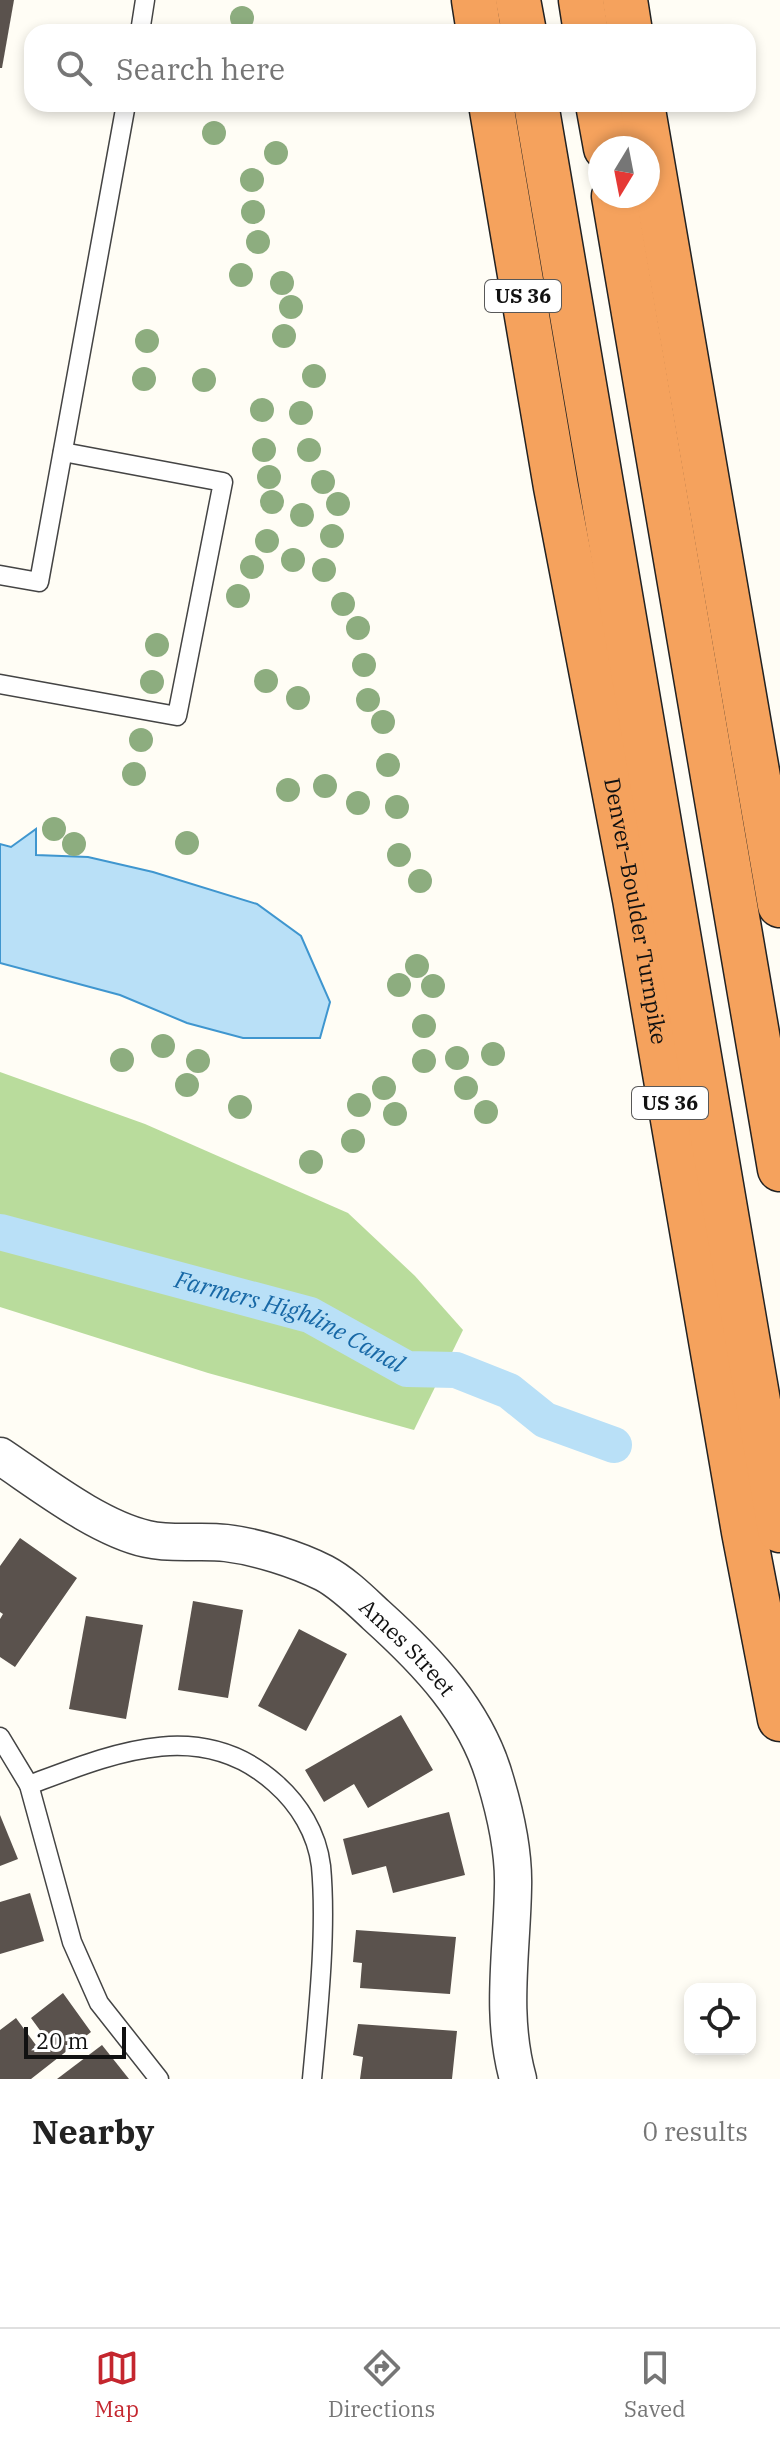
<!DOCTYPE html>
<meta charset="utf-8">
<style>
:root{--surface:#fff;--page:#f6f6f6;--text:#222;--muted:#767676;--line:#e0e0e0;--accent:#c4262e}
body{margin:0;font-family:"IBM Plex Serif",serif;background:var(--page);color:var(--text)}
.controls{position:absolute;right:24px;bottom:24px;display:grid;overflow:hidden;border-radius:16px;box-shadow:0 4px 12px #0003}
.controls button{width:72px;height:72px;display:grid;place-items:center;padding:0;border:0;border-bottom:2px solid var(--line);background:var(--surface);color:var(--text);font:40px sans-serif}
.compass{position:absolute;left:588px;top:136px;width:72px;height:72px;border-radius:50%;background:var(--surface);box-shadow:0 4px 12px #0003;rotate:190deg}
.scale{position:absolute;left:24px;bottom:20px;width:102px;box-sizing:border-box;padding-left:8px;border:4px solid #111;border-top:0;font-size:22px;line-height:28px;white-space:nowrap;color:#111;-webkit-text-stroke:6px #fff;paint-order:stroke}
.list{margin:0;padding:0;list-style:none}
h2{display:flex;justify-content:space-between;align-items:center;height:104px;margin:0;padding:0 32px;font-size:34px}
h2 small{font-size:26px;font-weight:400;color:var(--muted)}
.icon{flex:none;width:44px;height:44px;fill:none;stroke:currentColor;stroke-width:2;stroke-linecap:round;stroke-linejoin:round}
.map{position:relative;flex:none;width:780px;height:2079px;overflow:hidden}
.search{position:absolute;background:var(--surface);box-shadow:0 4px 12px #0003;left:24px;right:24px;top:24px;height:88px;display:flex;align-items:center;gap:20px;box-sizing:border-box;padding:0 28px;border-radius:24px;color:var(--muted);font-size:30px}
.sheet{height:248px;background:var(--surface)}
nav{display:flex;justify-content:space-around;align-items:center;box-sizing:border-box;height:112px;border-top:2px solid var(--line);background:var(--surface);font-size:22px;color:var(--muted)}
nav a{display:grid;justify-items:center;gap:4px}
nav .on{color:var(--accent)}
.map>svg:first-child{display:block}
.forest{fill:#b9dc9c}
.water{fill:#b9e0f7;stroke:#3f96cf;stroke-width:2}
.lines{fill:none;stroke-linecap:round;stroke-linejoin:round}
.canal{stroke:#b9e0f7;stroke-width:36}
.building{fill:#5a524d}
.lane-casing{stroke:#444;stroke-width:21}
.street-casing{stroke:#444;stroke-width:39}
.highway-casing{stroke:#222;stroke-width:47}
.lane{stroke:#fff;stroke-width:18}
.street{stroke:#fff;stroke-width:36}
.highway{stroke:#f5a25d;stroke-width:44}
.tree{fill:#8dad7f}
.labels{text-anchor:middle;stroke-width:8;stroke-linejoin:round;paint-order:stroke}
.shield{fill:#fff;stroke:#585858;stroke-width:2}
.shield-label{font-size:20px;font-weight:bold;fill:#111}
.street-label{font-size:22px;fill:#111;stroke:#fff}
.water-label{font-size:24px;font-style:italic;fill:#1768a6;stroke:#fff}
</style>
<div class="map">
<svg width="780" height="2079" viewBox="0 0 780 2079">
<rect width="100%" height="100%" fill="#fffdf5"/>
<polygon class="forest" points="0,1072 145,1124 348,1213 415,1276 463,1330 414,1430 208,1373 0,1307"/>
<polygon class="water" points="36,829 36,855 88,857 153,872 257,904 301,936 330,1002 320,1038 243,1038 187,1023 120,995 0,963 0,844 11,847"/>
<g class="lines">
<path class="canal" id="s1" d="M 0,1232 L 310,1315 L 407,1369 L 456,1370 L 509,1391 L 545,1420 L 614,1445"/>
</g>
<g class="building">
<polygon points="0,0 14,0 2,68 0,68"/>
<polygon points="20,1538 77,1578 15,1667 0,1657 0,1619 3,1614 0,1612 0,1566"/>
<polygon points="193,1601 243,1610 228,1698 178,1690"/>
<polygon points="86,1616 143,1625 126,1719 69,1709"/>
<polygon points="299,1629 347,1654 306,1731 258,1706"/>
<polygon points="401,1715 433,1770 368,1808 354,1784 324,1802 305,1770"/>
<polygon points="449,1812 465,1875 393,1893 386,1866 352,1875 343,1839"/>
<polygon points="0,1815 18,1859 0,1866"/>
<polygon points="30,1893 44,1941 0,1954 0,1902"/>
<polygon points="356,1930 456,1937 450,1994 360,1988 362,1963 353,1962"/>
<polygon points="63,1993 91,2032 31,2079 0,2079 0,2030 16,2018 41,2052 50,2044 31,2018"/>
<polygon points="358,2024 457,2031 452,2079 360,2079 363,2057 353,2055"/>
<polygon points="102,2045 129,2079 57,2079"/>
</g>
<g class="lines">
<g class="lane-casing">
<g id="lane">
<polyline points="140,32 145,0"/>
<polyline points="0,575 39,582 126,104"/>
<polyline points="0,684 177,716 223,482 63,452"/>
<polyline points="0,1737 29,1785 72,1942 99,2003 159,2079"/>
<path d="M 29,1785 C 112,1754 200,1716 275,1783 C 299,1804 317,1833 321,1866 C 327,1931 318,2013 312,2079"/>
</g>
</g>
<g class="street-casing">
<g id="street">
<path id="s2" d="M 0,1456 C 42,1484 98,1528 147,1539 C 173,1545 200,1540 226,1543 C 258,1547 296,1559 324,1573 C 343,1583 361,1601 376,1615 C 427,1661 476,1712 495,1779 C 505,1812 514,1853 513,1887 C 512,1953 500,2014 518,2079"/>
</g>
</g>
<g class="highway-casing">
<g id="highway">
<polyline points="474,0 479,32"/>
<polyline points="518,0 524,32"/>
<polyline points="581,0 586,32"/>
<polyline points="625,0 630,32"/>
<path id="s3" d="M 491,104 L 556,487 L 635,899 L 744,1532 L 780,1719"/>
<polyline points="536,104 780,1530"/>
<polyline points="598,104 606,148"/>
<polyline points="642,104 780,905"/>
<polyline points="614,196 780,1169"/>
</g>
</g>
<use href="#lane" class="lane"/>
<use href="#street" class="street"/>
<use href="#highway" class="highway"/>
</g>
<g class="tree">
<circle cx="242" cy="18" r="12"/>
<circle cx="214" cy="133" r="12"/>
<circle cx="276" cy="153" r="12"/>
<circle cx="252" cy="180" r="12"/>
<circle cx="253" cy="212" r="12"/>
<circle cx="258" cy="242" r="12"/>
<circle cx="241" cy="275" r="12"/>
<circle cx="282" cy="283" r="12"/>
<circle cx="291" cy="307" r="12"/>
<circle cx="284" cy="336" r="12"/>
<circle cx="147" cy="341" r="12"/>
<circle cx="314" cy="376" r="12"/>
<circle cx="144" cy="379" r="12"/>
<circle cx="204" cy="380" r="12"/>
<circle cx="262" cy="410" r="12"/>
<circle cx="301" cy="413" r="12"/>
<circle cx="264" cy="450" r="12"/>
<circle cx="309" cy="450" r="12"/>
<circle cx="269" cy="477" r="12"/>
<circle cx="323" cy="482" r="12"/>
<circle cx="272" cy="502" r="12"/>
<circle cx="338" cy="504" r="12"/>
<circle cx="302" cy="515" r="12"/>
<circle cx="332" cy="536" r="12"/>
<circle cx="267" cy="541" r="12"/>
<circle cx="293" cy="560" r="12"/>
<circle cx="252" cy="567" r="12"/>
<circle cx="324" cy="570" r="12"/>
<circle cx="238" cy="596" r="12"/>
<circle cx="343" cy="604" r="12"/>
<circle cx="358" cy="628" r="12"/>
<circle cx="157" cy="645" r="12"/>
<circle cx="364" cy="665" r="12"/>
<circle cx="266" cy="681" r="12"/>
<circle cx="152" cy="682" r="12"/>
<circle cx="298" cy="698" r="12"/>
<circle cx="368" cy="700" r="12"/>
<circle cx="383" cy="722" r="12"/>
<circle cx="141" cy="740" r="12"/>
<circle cx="388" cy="765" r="12"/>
<circle cx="134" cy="774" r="12"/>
<circle cx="325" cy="786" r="12"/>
<circle cx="288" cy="790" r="12"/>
<circle cx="358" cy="803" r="12"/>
<circle cx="397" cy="807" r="12"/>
<circle cx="54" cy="829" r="12"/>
<circle cx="187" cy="843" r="12"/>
<circle cx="74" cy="844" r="12"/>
<circle cx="399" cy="855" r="12"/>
<circle cx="420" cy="881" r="12"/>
<circle cx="417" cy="966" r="12"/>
<circle cx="399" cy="985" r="12"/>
<circle cx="433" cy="986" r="12"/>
<circle cx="424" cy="1026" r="12"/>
<circle cx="163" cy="1046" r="12"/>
<circle cx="493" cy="1054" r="12"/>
<circle cx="457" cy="1058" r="12"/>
<circle cx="122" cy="1060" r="12"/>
<circle cx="198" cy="1061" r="12"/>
<circle cx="424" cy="1061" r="12"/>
<circle cx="187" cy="1085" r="12"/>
<circle cx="384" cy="1088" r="12"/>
<circle cx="466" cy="1088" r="12"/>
<circle cx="359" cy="1105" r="12"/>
<circle cx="240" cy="1107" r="12"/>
<circle cx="486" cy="1112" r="12"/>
<circle cx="395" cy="1114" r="12"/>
<circle cx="353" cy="1141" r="12"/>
<circle cx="311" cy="1162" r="12"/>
</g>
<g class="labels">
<g class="shield">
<rect x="485" y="280" width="76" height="32" rx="6"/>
<rect x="632" y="1087" width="76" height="32" rx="6"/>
</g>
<g class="shield-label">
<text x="523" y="303">US 36</text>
<text x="670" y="1110">US 36</text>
</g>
<g class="street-label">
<text dy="8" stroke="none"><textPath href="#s3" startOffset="820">Denver–Boulder Turnpike</textPath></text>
<text dy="8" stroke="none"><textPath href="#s2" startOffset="464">Ames Street</textPath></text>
</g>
<g class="water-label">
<text dy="8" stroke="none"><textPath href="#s1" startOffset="304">Farmers Highline Canal</textPath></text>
</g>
</g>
</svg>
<div class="controls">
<button><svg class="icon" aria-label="locate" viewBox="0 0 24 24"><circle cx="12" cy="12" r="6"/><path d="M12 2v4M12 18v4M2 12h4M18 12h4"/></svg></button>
</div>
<svg class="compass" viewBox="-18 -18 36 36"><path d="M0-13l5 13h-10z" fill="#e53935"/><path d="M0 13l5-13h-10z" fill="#767676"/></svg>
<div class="scale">20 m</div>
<div class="search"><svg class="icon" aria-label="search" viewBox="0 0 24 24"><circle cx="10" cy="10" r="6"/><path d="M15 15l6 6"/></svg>Search here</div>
</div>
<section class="sheet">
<h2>Nearby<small>0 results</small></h2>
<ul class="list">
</ul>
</section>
<nav>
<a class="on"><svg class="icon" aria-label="map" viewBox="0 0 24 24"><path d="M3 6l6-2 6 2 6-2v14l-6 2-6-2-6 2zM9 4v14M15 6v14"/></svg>Map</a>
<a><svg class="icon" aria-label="directions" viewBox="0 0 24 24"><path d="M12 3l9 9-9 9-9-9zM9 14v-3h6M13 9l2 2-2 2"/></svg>Directions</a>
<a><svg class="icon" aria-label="saved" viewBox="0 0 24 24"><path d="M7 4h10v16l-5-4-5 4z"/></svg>Saved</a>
</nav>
